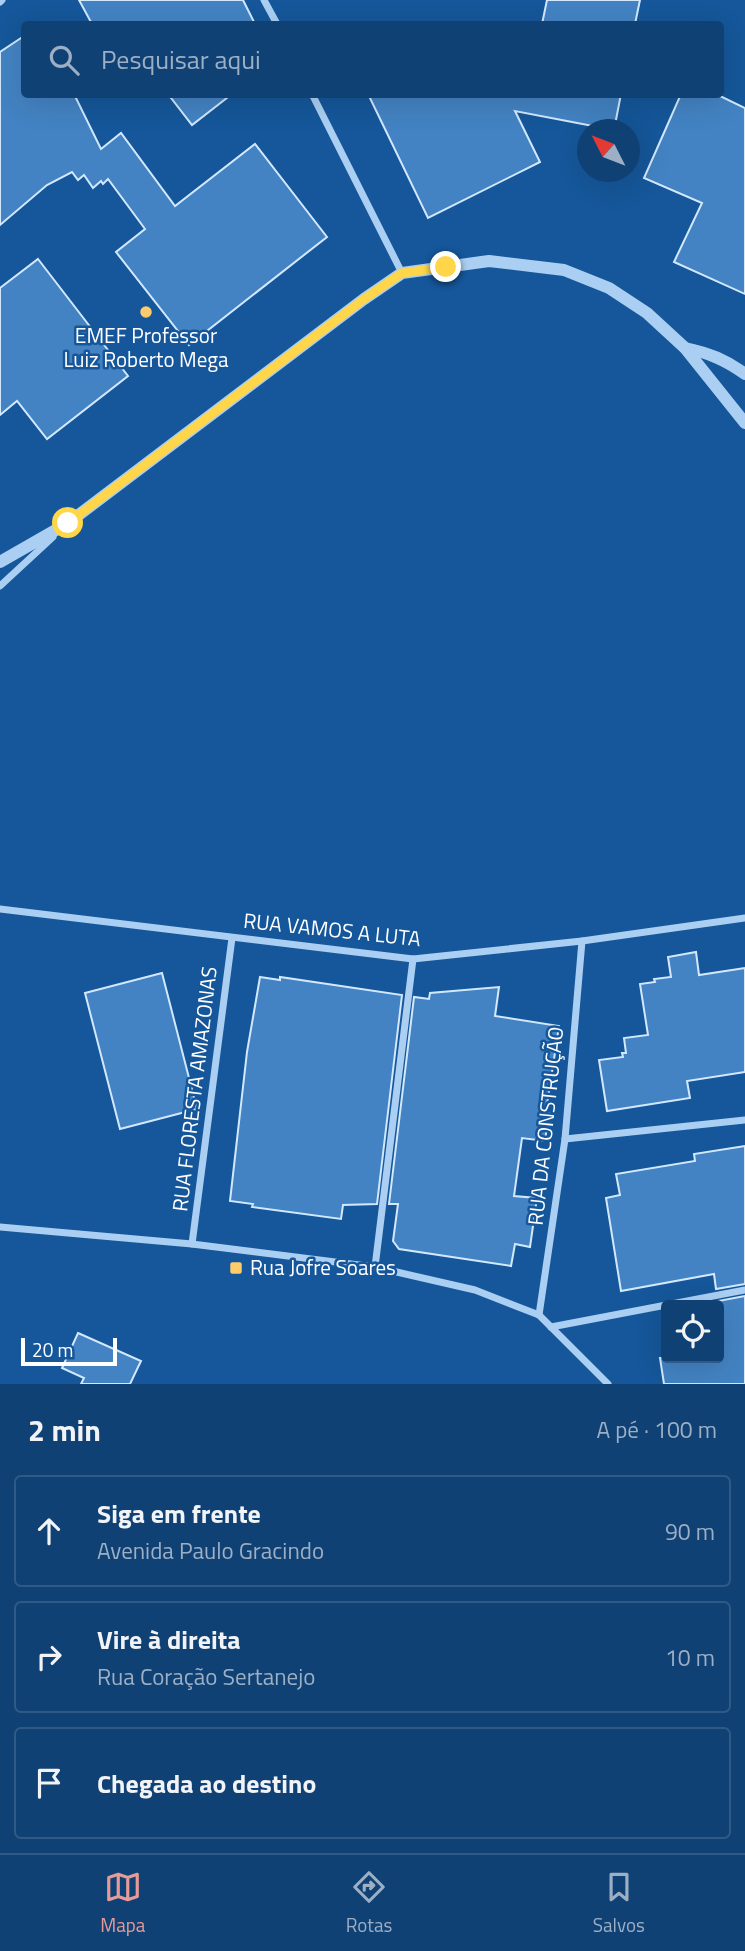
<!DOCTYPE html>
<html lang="pt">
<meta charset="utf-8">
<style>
:root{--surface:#104174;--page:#194879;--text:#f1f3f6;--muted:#9cafc5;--line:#305a86;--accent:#e69b98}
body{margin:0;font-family:"Titillium Web",sans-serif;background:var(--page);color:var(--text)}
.controls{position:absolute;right:21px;bottom:21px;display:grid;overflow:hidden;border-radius:7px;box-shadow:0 7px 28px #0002}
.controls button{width:63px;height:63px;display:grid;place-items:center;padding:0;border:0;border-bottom:2px solid var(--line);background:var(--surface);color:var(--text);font:35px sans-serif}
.compass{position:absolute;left:577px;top:119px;width:63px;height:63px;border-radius:50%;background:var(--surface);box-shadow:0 7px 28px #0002;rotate:312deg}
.scale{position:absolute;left:21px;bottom:18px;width:96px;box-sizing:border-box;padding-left:7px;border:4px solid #fff;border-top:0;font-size:19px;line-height:24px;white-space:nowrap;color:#fff;-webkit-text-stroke:5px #15579a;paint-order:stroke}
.stop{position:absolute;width:21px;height:21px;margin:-16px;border:5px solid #ffd54a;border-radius:50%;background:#fff}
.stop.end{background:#ffd54a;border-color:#fff;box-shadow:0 2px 7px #0008}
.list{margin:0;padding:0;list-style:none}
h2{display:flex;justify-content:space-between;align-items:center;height:91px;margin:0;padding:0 28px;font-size:30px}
h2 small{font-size:23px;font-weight:400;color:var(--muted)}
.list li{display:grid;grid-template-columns:46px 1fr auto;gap:21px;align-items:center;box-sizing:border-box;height:112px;margin:0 14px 14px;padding:0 14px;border:2px solid var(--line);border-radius:7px}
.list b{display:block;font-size:26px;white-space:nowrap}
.list p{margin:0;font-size:23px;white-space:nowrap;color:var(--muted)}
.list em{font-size:23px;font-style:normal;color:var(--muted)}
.icon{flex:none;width:38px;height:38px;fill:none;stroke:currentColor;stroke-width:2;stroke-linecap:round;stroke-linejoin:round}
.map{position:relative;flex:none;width:745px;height:1384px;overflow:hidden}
.search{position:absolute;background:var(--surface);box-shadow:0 7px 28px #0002;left:21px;right:21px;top:21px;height:77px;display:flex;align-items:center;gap:18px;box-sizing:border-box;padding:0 24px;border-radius:7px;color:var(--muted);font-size:26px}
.sheet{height:469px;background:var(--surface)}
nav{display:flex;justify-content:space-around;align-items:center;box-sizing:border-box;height:98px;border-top:2px solid var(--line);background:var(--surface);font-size:19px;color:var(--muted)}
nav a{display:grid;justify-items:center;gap:4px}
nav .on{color:var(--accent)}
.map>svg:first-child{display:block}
.building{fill:#4383c3;stroke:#d2e8fd;stroke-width:2}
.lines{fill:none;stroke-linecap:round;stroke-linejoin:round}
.minor{stroke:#aacff2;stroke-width:7}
.tertiary{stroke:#aacff2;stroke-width:12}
.route{stroke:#ffd54a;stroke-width:9}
.poi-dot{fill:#ffcc6b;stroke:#15579a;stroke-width:2.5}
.labels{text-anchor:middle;stroke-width:5;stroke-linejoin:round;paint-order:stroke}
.poi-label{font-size:21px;fill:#fff;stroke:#15579a}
.street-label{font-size:21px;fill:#fff;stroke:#15579a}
</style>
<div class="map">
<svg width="745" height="1384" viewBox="0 0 745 1384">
<rect width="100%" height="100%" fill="#15579a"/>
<g class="building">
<polygon points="79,0 243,0 255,24 92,24"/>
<polygon points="547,0 640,0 635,24 542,24"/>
<polygon points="24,36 24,94 74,94 101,149 121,133 175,206 255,144 327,237 189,345 116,252 145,229 108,179 103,184 101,181 93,188 84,175 78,180 72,172 47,185 0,225 0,52"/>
<polygon points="168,94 232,94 192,125"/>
<polygon points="368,94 621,94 614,130 515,111 540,162 428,218"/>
<polygon points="681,94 716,94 745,108 745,294 674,262 702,203 644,178"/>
<polygon points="38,259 128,376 47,439 17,401 0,415 0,288"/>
<polygon points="696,952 699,975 745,968 745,1072 687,1081 690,1098 607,1111 599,1060 623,1057 622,1053 626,1053 624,1038 648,1035 640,984 655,982 654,979 671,977 668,957"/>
<polygon points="162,973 197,1109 120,1129 85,993"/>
<polygon points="260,977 280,980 280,977 402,995 377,1204 343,1205 341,1219 252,1207 253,1204 230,1201 247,1052"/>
<polygon points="499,987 495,1016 559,1026 546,1112 549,1113 545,1141 522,1138 514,1196 537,1198 530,1247 515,1244 511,1266 399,1249 393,1241 398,1204 389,1204 414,997 429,999 430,993"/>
<polygon points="745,1146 745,1284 716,1289 714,1274 621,1291 606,1198 620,1195 616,1174 695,1161 694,1154"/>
<polygon points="745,1296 745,1384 664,1384 660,1358 719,1358 718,1301"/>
<polygon points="78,1333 141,1361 130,1384 81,1384 84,1378 62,1368"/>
</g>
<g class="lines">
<g class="minor">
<polyline points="264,0 277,24"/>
<polyline points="0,2 2,0"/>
<polyline points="312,94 402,273"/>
<polyline points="0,586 53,537"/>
<polyline points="0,909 413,959 582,941 745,918"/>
<polyline points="565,1139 745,1120"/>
<polyline points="0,1227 192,1244 375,1267 475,1290 539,1315 608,1384"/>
<polyline points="192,1244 232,938"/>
<polyline points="375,1267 413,959"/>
<polyline points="539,1315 565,1139 582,941"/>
<polyline points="551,1327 745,1290"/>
</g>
<g class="tertiary">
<path d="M 685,348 C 709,353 726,360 745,374"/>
<polyline points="0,562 68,523 364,299 402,273 489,261 564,270 609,288 647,313 685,348 745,423"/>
</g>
</g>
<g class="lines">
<polyline class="route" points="68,523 364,299 402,273 446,267"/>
</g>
<g class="poi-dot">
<circle cx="146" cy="312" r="7"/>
<rect x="229" y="1261" width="14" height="14" rx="3.5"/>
</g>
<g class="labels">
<g class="poi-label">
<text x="146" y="343">EMEF Professor<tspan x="146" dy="24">Luiz Roberto Mega</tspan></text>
<text x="250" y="1275" text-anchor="start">Rua Jofre Soares</text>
</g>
<g class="street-label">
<text transform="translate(332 930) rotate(6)" y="7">RUA VAMOS A LUTA</text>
<text transform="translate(195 1089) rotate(-83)" y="7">RUA FLORESTA AMAZONAS</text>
<text transform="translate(546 1126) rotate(-84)" y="7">RUA DA CONSTRUÇÃO</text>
</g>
</g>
</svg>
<div class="controls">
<button><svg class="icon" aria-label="locate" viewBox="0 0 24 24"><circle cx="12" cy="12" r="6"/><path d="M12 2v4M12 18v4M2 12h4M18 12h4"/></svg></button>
</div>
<svg class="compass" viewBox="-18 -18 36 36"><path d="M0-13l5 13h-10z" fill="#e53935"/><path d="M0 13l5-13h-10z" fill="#9cafc5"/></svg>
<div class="scale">20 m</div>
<div class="stop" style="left:68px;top:523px"></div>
<div class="stop end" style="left:446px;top:267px"></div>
<div class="search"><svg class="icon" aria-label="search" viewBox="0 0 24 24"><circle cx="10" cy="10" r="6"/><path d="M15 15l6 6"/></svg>Pesquisar aqui</div>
</div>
<section class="sheet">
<h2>2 min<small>A pé · 100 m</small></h2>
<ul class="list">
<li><svg class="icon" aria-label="ahead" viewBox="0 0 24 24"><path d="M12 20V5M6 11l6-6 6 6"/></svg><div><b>Siga em frente</b><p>Avenida Paulo Gracindo</p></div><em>90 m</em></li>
<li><svg class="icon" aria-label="right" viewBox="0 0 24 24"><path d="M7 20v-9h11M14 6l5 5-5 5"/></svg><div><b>Vire à direita</b><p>Rua Coração Sertanejo</p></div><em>10 m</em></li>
<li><svg class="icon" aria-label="arrive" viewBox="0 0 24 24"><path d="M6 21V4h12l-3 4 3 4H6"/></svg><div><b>Chegada ao destino</b></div></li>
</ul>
</section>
<nav>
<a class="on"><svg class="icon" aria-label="map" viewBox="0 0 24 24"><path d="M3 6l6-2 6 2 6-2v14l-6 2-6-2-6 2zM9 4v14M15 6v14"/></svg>Mapa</a>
<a><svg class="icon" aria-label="directions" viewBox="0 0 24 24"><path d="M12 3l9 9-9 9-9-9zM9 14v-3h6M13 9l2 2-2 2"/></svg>Rotas</a>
<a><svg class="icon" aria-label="saved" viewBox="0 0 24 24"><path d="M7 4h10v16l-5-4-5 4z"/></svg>Salvos</a>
</nav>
